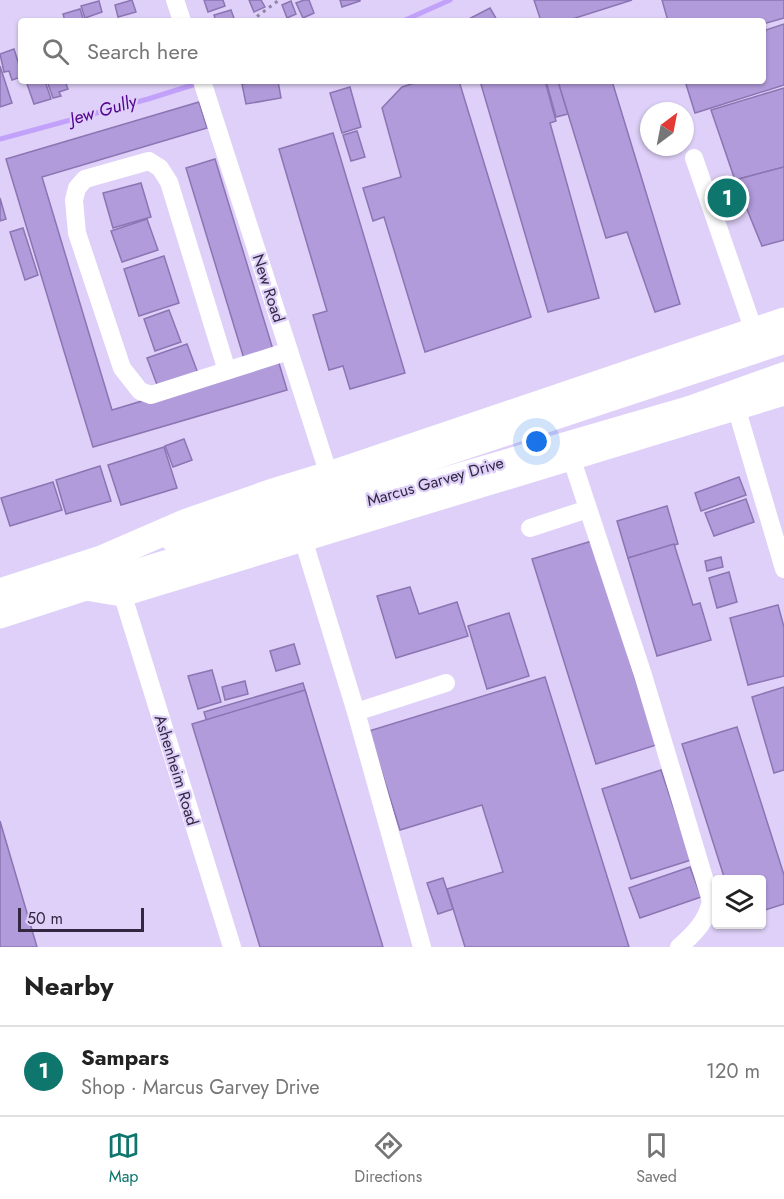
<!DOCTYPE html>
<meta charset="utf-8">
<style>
:root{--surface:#fff;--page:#f6f6f6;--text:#222;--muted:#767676;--line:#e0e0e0;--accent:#0f766e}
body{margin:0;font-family:Jost,sans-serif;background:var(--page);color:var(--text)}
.controls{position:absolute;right:18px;bottom:18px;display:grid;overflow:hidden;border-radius:6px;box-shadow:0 2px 4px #0004}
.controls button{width:54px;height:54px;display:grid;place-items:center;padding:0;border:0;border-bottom:2px solid var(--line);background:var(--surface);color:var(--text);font:30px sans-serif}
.compass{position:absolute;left:640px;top:102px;width:54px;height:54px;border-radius:50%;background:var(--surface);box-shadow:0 2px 4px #0004;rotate:32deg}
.scale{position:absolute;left:18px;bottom:15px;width:126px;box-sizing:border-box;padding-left:6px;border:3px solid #312741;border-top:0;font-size:16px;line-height:21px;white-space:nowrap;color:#312741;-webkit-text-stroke:4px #ded0f8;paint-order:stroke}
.you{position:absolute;left:537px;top:442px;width:21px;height:21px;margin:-15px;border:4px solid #fff;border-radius:50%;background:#1a73e8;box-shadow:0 0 0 9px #1a73e833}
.badge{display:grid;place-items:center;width:39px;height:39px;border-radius:50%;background:var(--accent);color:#fff;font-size:20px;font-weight:700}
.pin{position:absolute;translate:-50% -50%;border:3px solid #fff;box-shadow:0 2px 6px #0006}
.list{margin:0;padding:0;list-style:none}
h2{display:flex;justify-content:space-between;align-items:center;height:78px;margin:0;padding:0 24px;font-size:26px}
h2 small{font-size:20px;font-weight:400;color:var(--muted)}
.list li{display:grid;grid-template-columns:39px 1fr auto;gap:18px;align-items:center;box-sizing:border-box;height:90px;padding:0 24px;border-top:2px solid var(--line)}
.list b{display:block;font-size:22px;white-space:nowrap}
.list p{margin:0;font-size:20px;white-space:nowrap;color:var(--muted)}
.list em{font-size:20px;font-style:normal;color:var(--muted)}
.icon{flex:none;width:33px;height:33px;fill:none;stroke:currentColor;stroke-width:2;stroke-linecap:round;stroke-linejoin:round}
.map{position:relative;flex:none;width:784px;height:947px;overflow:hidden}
.search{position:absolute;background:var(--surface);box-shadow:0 2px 4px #0004;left:18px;right:18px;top:18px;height:66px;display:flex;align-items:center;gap:15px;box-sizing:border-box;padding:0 21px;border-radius:6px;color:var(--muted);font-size:22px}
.sheet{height:168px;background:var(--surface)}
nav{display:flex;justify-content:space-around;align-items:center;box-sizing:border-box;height:84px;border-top:2px solid var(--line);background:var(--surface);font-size:16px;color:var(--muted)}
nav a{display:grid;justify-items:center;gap:3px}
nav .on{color:var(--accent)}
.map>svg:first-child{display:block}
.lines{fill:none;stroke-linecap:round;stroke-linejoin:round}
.stream{stroke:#c2a1fa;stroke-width:5}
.building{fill:#b29bdb;stroke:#8b75b2;stroke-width:1.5}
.path{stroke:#9084a6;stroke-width:3;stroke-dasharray:3 4.5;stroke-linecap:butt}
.minor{stroke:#fff;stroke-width:18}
.major{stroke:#fff;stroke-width:22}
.highway{stroke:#fff;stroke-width:27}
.labels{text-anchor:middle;stroke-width:4.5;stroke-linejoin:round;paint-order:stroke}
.street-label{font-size:16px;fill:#312741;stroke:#ded0f8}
.water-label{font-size:18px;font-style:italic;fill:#520290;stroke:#ded0f8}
</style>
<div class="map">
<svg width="784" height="947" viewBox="0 0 784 947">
<rect width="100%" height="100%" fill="#ded0f8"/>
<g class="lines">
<g class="stream">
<polyline points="403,21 450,0"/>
<polyline points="0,139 148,99 199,83"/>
</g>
</g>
<g class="building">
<polygon points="132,0 136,12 118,17 115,5"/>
<polygon points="204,0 223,0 225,6 208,12"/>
<polygon points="249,0 261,0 265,7 254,12"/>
<polygon points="304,0 309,0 314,13 303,18 296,3"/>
<polygon points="340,0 360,0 360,1 342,7"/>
<polygon points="534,0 632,0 566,21 541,21"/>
<polygon points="662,0 784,0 784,18 763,24 763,21 668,21"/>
<polygon points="99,1 102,12 85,18 81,6"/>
<polygon points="291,1 296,14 287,18 282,5"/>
<polygon points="490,8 497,20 494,21 465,21"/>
<polygon points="80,9 84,21 65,21 63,14"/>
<polygon points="231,10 235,21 216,21 214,15"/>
<polygon points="784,24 784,85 695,113 685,81 763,81 763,31"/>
<polygon points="14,49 21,71 21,77 12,80 9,71 4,72 0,54"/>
<polygon points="0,66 12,103 0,107"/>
<polygon points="26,81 45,81 51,99 34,104"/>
<polygon points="47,81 65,81 68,89 59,92 61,96 53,98"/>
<polygon points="257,81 278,81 281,98 246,104 242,84"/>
<polygon points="421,81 459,81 531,317 425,352 384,217 373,221 363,188 401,177 382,108 402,87"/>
<polygon points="480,81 545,81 556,121 550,123 599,298 548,312"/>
<polygon points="546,81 558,81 568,114 556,117"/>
<polygon points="558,81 612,81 680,304 655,312 627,232 606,238"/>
<polygon points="350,87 361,127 342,133 330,93"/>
<polygon points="784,88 784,167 735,180 711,110"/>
<polygon points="199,102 207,128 42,177 112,410 278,360 287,390 93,447 6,159"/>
<polygon points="357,131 365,157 351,161 343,135"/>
<polygon points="333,133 405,373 350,389 343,366 329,370 313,315 327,311 279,149"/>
<polygon points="215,159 274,353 245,362 186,168"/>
<polygon points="784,167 784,240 762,246 735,180"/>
<polygon points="141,183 151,217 113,228 103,193"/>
<polygon points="0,198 6,219 0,221"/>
<polygon points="147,219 158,250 122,262 111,231"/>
<polygon points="23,228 38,275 25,280 10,232"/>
<polygon points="164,256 179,303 139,316 124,269"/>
<polygon points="169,310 181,342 155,351 144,319"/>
<polygon points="187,344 199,376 159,390 147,358"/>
<polygon points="184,439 192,460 173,467 165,446"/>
<polygon points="164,447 177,488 121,505 108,465"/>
<polygon points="100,466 111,501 66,514 56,480"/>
<polygon points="739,477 746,495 701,511 695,493"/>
<polygon points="53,482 62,510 10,526 1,498"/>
<polygon points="746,499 754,522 714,536 705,513"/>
<polygon points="667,506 678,544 628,558 617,521"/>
<polygon points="592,541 656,745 596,764 532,559"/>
<polygon points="674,544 693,605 700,603 711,640 657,656 628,558"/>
<polygon points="721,557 723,567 707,571 705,561"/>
<polygon points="729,572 737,602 717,608 709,578"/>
<polygon points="410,587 419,614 457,602 468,636 396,658 377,596"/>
<polygon points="778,605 784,627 784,676 748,685 730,618"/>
<polygon points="509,613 529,676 487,689 468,626"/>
<polygon points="294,644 300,664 276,671 270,651"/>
<polygon points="212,670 221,702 198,709 188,676"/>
<polygon points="545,677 629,947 465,947 447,889 503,872 482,805 400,830 369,731"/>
<polygon points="245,681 248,694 225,700 222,687"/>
<polygon points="303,683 308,700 209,729 204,712"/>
<polygon points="784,687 784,770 774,773 752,697"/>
<polygon points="305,690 383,947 260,947 192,724"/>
<polygon points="737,727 784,875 784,904 762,911 762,880 725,880 682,744"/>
<polygon points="661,770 691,860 631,879 602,789"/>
<polygon points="0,821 37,947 0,947"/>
<polygon points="690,867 701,897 640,918 629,888"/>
<polygon points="443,878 453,909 438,914 427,883"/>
</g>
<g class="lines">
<polyline class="path" points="251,21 279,0"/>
<g class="minor">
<polyline points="175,0 182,21"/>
<polyline points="202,81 329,475"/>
<polyline points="694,158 754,331"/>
<polyline points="227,371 169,182 160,168 149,161 85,179 77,188 74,200 77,233 122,368 140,391 151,395 289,351"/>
<polyline points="736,407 784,569"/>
<path d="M 571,457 L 643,675 L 711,901 C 707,921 694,934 679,947"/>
<polyline points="530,528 588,509"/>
<polyline points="303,539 356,712 422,947"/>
<polyline points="122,593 232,947"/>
<polyline points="356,712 446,683"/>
</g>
<g class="major">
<polyline points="171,540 330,493 784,343"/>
<polyline points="86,587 143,568 370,500 689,407 784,373"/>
</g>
<g class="highway">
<polyline points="0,592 104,558 187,522 273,492 329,475 784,321"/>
<polyline points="0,615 86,587 122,593 784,392"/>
</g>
</g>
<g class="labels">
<g class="street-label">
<text transform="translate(269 288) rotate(72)" y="6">New Road</text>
<text transform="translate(435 481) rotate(-16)" y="6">Marcus Garvey Drive</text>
<text transform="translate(177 770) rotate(73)" y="6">Ashenheim Road</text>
</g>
<g class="water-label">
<text transform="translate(103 110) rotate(-16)" y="6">Jew Gully</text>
</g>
</g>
</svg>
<div class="controls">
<button><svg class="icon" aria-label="layers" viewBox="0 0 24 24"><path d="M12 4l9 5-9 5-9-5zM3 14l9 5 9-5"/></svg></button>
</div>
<svg class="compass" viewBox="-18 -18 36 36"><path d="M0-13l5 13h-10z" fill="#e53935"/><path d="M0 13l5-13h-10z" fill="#767676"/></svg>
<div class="scale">50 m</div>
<div class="you"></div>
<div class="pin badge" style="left:727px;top:198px">1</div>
<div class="search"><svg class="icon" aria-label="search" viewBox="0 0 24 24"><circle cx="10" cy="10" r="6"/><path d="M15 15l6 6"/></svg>Search here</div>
</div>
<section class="sheet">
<h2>Nearby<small></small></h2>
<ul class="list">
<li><span class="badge">1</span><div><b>Sampars</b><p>Shop · Marcus Garvey Drive</p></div><em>120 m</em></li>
</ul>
</section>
<nav>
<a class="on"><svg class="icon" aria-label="map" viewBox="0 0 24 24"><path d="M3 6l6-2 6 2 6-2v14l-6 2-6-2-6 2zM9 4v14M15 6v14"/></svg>Map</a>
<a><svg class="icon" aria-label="directions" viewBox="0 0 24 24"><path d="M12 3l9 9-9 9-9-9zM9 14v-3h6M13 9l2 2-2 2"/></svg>Directions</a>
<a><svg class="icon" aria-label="saved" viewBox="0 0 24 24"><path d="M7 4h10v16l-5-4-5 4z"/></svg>Saved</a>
</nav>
